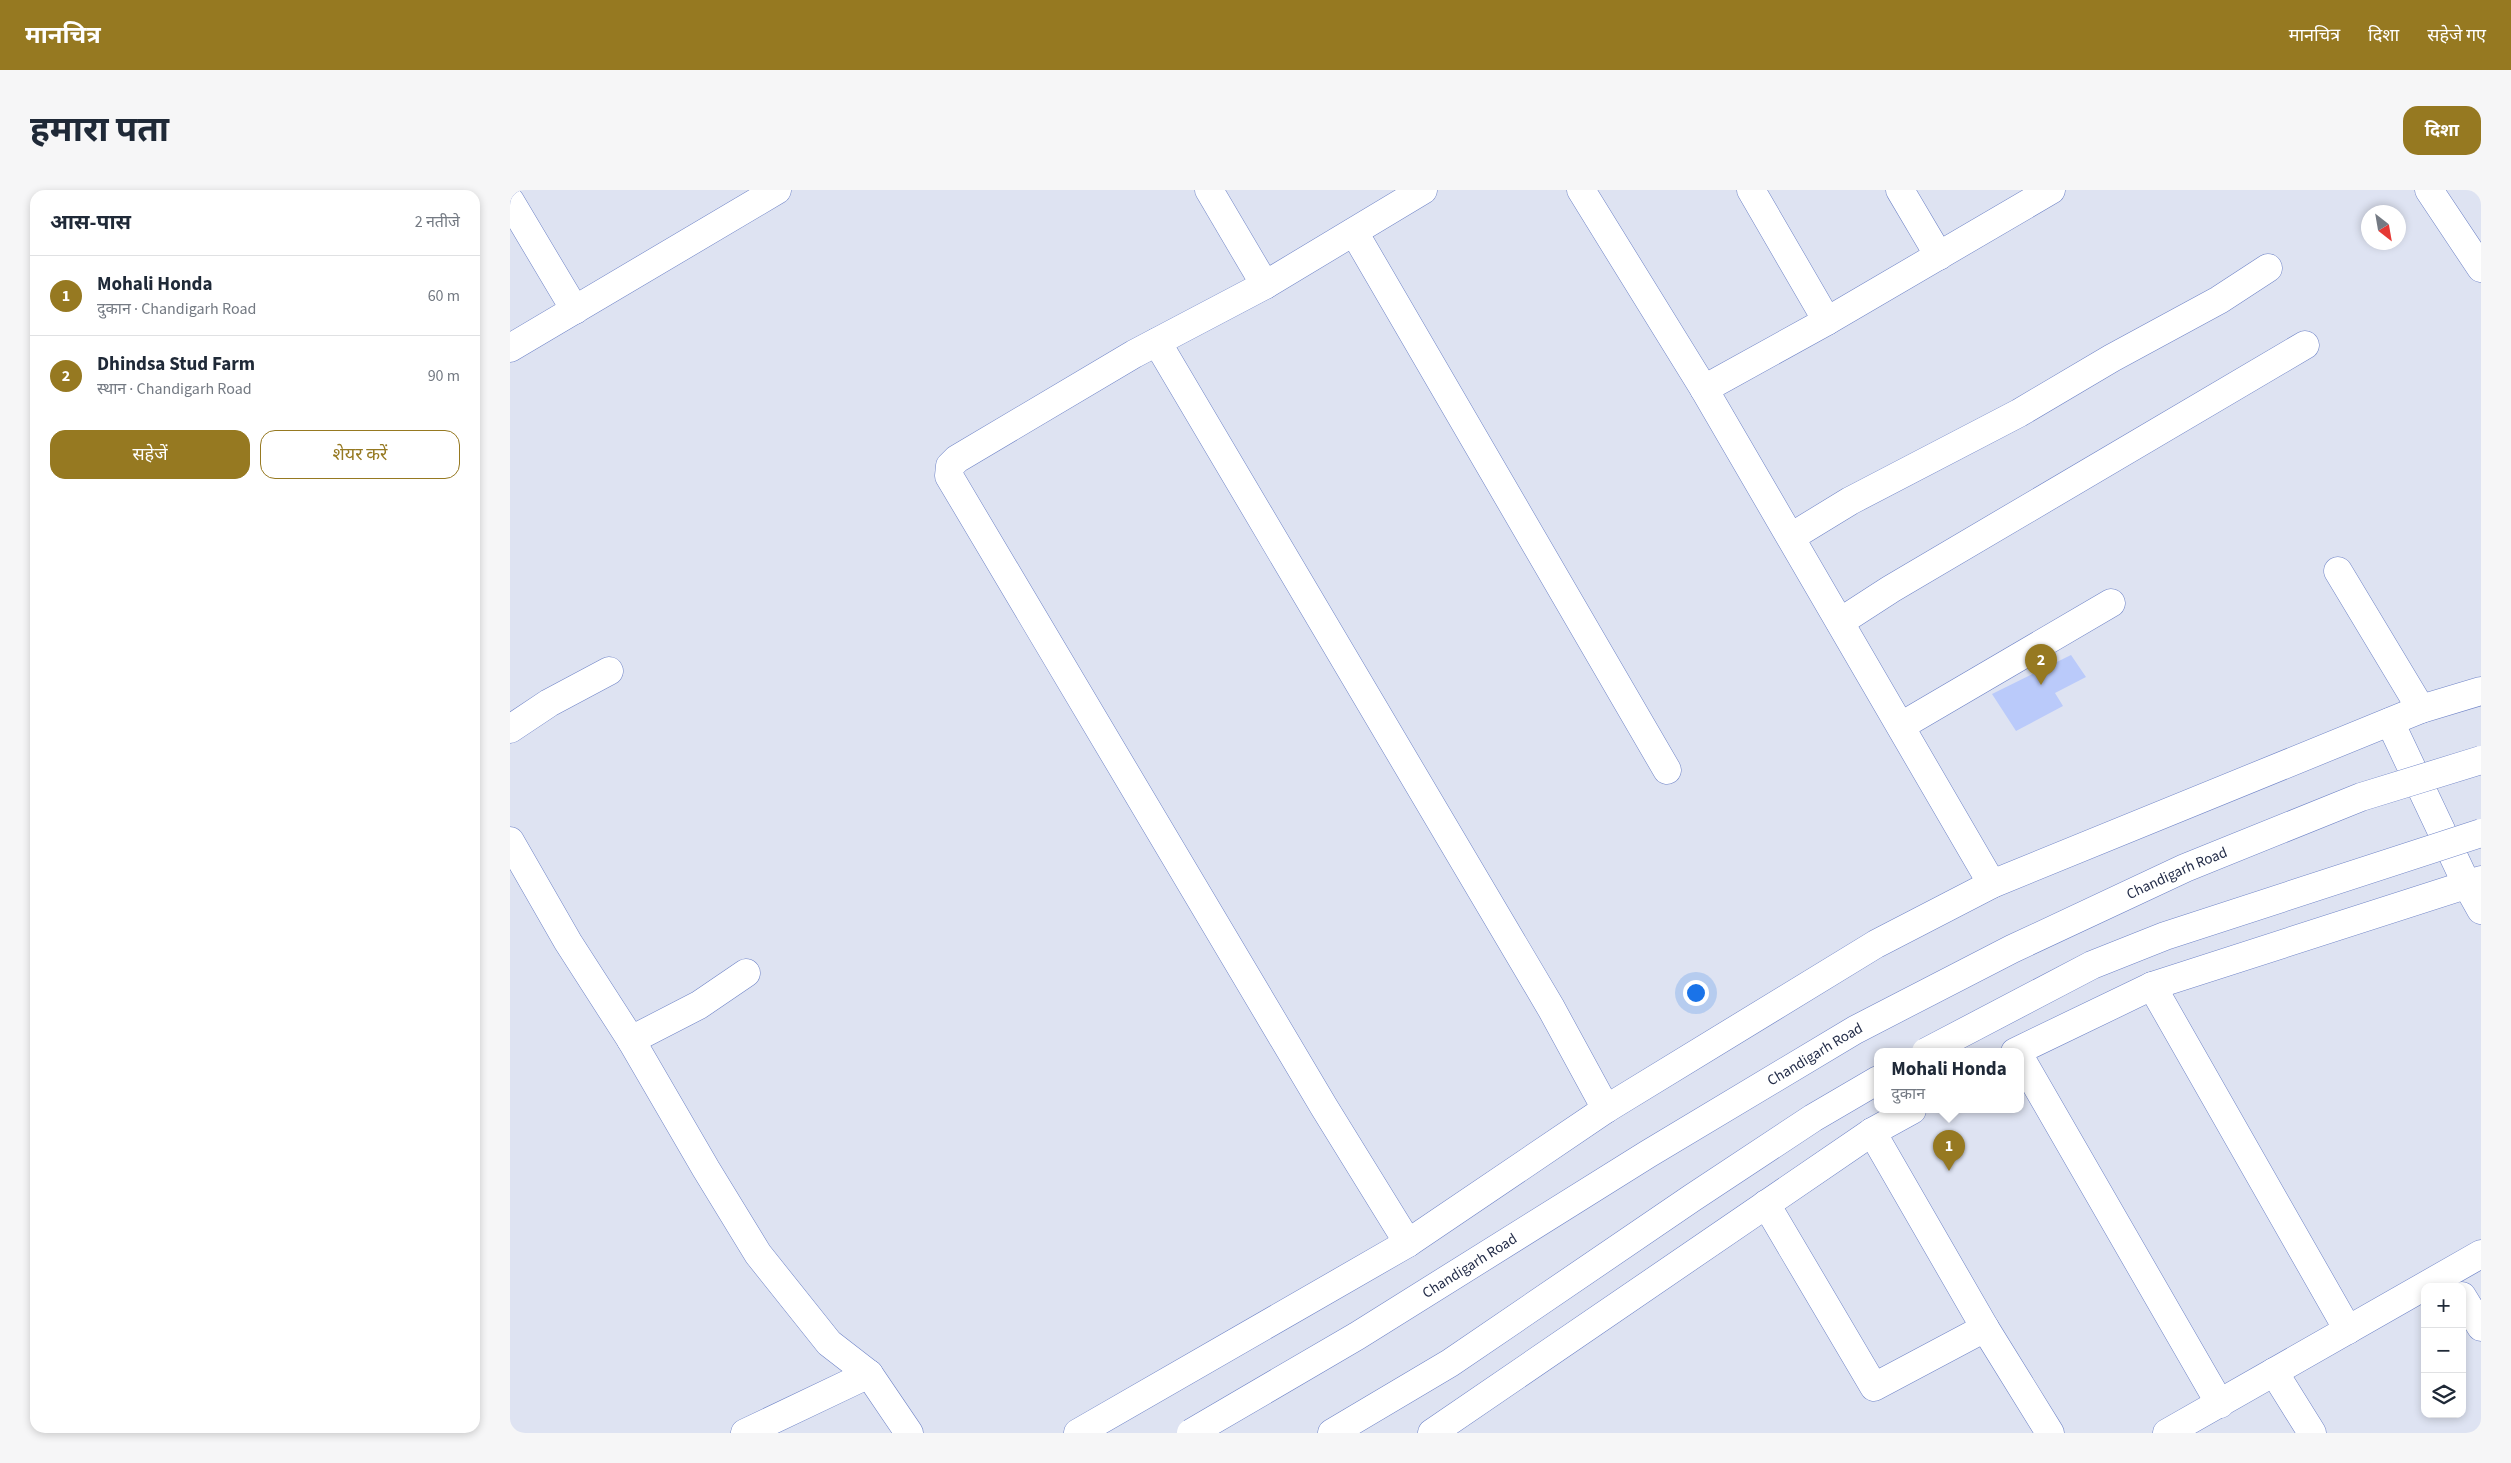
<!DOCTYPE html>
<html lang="hi">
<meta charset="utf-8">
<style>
:root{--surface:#fff;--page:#f6f6f7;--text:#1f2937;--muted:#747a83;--line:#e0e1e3;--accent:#967921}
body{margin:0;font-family:"Source Sans 3","Noto Sans Devanagari",sans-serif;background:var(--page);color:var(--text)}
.controls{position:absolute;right:15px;bottom:15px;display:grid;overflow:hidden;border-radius:10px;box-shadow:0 2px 8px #0003}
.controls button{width:45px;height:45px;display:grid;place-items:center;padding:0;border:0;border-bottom:1px solid var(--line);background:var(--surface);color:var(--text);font:25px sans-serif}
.compass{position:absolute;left:1851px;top:15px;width:45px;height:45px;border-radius:50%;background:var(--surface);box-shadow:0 2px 8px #0003;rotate:149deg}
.you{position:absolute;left:1185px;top:802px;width:18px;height:18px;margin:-12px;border:4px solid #fff;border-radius:50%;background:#1a73e8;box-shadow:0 0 0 8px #1a73e833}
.badge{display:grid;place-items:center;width:32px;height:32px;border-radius:50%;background:var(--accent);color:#fff;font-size:16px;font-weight:700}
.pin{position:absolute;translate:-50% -41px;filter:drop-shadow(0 1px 2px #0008)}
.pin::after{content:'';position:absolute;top:26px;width:18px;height:15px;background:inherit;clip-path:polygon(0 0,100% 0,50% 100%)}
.popup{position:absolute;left:1364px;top:858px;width:150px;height:65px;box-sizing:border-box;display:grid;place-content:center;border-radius:10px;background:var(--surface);filter:drop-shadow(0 1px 4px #0005);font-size:16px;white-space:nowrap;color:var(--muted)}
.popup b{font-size:19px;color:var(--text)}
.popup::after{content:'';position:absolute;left:50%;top:100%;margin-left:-10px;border:10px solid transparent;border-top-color:var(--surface)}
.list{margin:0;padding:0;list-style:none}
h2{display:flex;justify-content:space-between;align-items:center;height:65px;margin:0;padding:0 20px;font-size:21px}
h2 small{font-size:16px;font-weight:400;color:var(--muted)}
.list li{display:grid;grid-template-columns:32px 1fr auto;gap:15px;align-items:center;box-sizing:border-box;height:80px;padding:0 20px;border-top:1px solid var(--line)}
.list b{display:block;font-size:19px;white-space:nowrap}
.list p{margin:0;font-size:16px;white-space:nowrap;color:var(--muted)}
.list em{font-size:16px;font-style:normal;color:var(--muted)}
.actions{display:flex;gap:10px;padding:15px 20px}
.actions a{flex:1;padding:11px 0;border:1px solid var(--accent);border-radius:15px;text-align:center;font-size:18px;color:var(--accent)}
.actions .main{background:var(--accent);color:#fff}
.icon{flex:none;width:28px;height:28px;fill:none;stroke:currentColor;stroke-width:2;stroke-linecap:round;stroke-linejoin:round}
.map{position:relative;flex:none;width:1971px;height:1243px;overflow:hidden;border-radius:15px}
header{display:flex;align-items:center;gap:30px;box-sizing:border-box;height:70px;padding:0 25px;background:var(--accent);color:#fff}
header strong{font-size:24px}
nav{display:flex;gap:28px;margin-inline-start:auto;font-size:18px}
.intro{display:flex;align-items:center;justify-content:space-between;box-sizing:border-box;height:120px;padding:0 30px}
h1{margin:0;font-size:35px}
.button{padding:12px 22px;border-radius:15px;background:var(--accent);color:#fff;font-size:18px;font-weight:700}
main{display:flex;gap:30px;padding:0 30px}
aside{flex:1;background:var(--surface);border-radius:15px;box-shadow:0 2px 8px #0003}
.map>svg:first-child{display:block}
.building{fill:#bacafa}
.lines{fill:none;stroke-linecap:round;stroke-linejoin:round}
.street-casing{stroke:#6e83c7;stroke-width:29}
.secondary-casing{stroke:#6e83c7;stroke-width:29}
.highway-casing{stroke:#6e83c7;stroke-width:29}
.street{stroke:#fff;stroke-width:28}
.secondary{stroke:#fff;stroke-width:28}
.highway{stroke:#fff;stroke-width:28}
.highway-bridge-casing{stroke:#6e83c7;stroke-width:29;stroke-linecap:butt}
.highway-bridge{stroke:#fff;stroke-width:28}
.labels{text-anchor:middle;stroke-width:4;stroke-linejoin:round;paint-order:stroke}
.street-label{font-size:15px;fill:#242d49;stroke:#f1f1f1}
</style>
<header>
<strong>मानचित्र</strong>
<nav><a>मानचित्र</a><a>दिशा</a><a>सहेजे गए</a></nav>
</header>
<div class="intro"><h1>हमारा पता</h1><a class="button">दिशा</a></div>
<main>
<aside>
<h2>आस-पास<small>2 नतीजे</small></h2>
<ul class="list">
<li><span class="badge">1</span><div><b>Mohali Honda</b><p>दुकान · Chandigarh Road</p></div><em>60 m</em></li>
<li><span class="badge">2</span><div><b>Dhindsa Stud Farm</b><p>स्थान · Chandigarh Road</p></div><em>90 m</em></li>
</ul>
<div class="actions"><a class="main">सहेजें</a><a>शेयर करें</a></div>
</aside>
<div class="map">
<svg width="1971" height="1243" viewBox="0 0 1971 1243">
<rect width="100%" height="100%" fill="#dee3f2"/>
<polygon class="building" points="1561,465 1576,487 1545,503 1553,516 1506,541 1482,504"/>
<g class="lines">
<g class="street-casing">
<g id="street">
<polyline points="699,0 755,95"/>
<polyline points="1071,0 1194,199 1482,694"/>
<polyline points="1241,0 1317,131"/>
<polyline points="1390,0 1429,66"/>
<polyline points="1919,0 1971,78"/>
<polyline points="0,11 65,120"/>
<polyline points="844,42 1157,580"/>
<polyline points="647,152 1041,818 1096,919"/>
<polyline points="0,158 267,0"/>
<polyline points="1194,199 1317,131 1541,0"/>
<polyline points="1281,347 1340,311 1509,223 1602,168 1709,110 1758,78"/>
<polyline points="1828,381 1911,519"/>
<polyline points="1330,432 1381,399 1795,155"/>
<polyline points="1880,532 1957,695 1971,720"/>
<polyline points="1391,536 1601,413"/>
<polyline points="0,539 39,513 99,481"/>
<polyline points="0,651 58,752 121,850 196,979 248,1064 319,1153 359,1184 399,1243"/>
<polyline points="1642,796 1838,1140"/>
<polyline points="121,850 189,815 236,783"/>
<polyline points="1510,867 1710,1214"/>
<polyline points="1362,942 1475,1138 1540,1243"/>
<polyline points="1256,1014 1364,1197 1475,1138"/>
<polyline points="898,1053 814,917 439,286 440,276 447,269 624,164 755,95 913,0"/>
<polyline points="1952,1106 1971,1137"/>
<polyline points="1764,1182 1802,1243"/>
<polyline points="235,1243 359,1184"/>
<polyline points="1657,1243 1971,1064"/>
</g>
</g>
<g class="secondary-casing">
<g id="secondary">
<polyline points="1505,862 1642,796 1971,690"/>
<polyline points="568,1243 898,1053 1096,919 1366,754 1482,694 1911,519 1971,501"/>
<polyline points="922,1243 1362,942 1402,920"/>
</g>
</g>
<g class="highway-casing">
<polyline id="highway" points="822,1243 940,1173 1182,1008 1303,928 1368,890"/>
</g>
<use href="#street" class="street"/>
<use href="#secondary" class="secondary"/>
<use href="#highway" class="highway"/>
<g class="highway-bridge-casing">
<g id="highway-bridge">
<polyline points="1416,862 1582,775 1655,746 1971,643"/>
<path id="s1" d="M 681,1243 L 847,1146 L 1138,964 L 1345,840 L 1502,759 L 1675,678 L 1851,607 L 1971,570"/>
</g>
</g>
<use href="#highway-bridge" class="highway-bridge"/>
</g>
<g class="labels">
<g class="street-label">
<text dy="5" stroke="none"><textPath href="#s1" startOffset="1135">Chandigarh Road</textPath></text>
<text dy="5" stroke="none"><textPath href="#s1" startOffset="730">Chandigarh Road</textPath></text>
<text dy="5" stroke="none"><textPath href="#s1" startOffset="325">Chandigarh Road</textPath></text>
</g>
</g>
</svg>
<div class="controls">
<button>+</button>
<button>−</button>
<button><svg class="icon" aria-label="layers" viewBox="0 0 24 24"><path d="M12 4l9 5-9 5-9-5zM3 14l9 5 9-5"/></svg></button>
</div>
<svg class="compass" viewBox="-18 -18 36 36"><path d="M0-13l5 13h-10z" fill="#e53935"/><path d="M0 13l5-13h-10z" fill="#747a83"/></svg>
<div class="you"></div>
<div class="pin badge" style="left:1439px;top:981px">1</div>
<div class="popup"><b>Mohali Honda</b>दुकान</div>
<div class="pin badge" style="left:1531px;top:495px">2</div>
</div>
</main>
